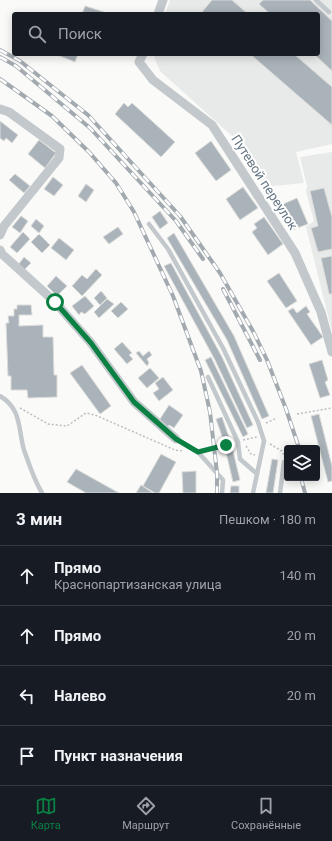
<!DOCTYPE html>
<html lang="ru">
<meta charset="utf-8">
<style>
:root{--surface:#171b24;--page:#20242c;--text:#f1f3f6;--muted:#9ea1a6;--line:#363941;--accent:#0b8043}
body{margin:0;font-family:Roboto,sans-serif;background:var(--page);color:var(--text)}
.controls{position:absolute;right:12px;bottom:12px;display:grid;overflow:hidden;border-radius:4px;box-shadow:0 2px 10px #0003}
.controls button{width:36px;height:36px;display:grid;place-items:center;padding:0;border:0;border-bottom:1px solid var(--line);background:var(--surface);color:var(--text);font:20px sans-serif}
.stop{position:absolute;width:12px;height:12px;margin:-9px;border:3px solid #0b8043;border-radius:50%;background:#fff}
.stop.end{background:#0b8043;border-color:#fff;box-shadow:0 1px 4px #0008}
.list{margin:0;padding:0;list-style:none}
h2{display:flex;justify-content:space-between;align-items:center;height:52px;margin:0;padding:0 16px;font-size:17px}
h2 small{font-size:13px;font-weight:400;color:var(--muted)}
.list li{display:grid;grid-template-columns:26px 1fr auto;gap:12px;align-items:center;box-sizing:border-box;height:60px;padding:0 16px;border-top:1px solid var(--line)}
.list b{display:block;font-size:15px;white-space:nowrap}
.list p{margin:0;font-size:13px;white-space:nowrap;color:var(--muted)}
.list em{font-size:13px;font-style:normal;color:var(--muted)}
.icon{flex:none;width:22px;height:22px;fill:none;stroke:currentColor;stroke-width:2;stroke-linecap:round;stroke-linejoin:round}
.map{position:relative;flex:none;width:332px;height:493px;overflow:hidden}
.search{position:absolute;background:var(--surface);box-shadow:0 2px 10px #0003;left:12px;right:12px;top:12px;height:44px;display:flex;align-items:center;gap:10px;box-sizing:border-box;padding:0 14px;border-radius:4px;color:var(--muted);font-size:15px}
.sheet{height:292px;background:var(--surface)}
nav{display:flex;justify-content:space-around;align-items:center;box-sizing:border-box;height:56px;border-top:1px solid var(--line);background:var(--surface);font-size:11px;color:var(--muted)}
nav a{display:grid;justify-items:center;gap:2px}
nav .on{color:var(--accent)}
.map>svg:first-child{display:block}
.built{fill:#e8e9e9}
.building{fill:#aab3b9;stroke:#dcdcda}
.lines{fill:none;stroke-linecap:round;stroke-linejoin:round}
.path{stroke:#bbbfc2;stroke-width:1.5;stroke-dasharray:2 2;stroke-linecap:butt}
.lane{stroke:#c3c8cc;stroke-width:4.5}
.street{stroke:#c3c8cc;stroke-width:9}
.rail-casing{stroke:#a2aab0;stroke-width:4}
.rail{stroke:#fff;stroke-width:2.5;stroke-dasharray:8;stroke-linecap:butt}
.route{stroke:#0b8043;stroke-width:5}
.labels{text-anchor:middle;stroke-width:4;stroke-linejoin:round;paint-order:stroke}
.street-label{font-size:13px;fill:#657683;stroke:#fff}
</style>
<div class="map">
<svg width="332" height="493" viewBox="0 0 332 493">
<rect width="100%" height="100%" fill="#fafaf8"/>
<g class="built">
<polygon points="170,0 332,0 332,144 296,152 304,183 263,187 232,136 160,71 153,54 318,54 318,14 165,14"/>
<polygon points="332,152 332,332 306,227 314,221 306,192 307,186 300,157"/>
</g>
<g class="building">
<polygon points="212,0 232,0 248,14 204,14 202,12"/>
<polygon points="263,0 310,0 332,21 332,71 314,54 318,54 318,14 270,14 259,4"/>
<polygon points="85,6 110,14 82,14"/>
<polygon points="55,54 78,54 75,62"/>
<polygon points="250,54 294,54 332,87 332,125"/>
<polygon points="124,103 128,107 132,103 175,142 161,157 115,114"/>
<polygon points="0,121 18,135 12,143 6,138 4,141 0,138"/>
<polygon points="39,140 56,153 45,168 28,154"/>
<polygon points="211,141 231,170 216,181 195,153"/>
<polygon points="15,174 30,186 24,193 9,180"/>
<polygon points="53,177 63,185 54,196 44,189"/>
<polygon points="86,184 94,190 86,202 78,196"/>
<polygon points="243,187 258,208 240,220 226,199"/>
<polygon points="324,188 332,217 332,249 318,252 311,228 318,226 310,191"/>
<polygon points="297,198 308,224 292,230 281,205"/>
<polygon points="160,211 168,223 160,229 152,217"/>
<polygon points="21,216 28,221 20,233 12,227"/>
<polygon points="264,217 283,244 268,255 252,232 257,228 254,224"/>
<polygon points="36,219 44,226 39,233 31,226"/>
<polygon points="118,227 123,234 109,244 103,237"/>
<polygon points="23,232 30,239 17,253 10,247"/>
<polygon points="174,233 234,336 269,416 262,419 227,340 167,238"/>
<polygon points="39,234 50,245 42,253 31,242"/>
<polygon points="59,238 74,250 66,260 51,248"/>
<polygon points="332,256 332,294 329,294 321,258"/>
<polygon points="24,257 31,263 24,270 18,265"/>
<polygon points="171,263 222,357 253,425 247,428 215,360 164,266"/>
<polygon points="96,269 102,275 82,296 72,286 82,275 87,279"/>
<polygon points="279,273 297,301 286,308 267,281"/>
<polygon points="56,276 67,286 57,296 47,286"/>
<polygon points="101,291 107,298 100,305 94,298"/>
<polygon points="85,296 94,306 85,314 81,312 79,315 72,306"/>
<polygon points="107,299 114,304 99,318 94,312"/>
<polygon points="121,302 128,309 118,318 111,311"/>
<polygon points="17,305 31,305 32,315 19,315 19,326 43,325 43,337 53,337 54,375 57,375 57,397 28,398 27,390 11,390 11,376 8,376 6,323 9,323 8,316 14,316 14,309 17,309"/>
<polygon points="306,306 310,312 307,314 323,337 311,345 288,311 293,308 297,313"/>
<polygon points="122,342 132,353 129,355 133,359 127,364 114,349"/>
<polygon points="139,351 143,356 149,351 152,355 147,359 149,363 147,366 136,353"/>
<polygon points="211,357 248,434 243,437 205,360"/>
<polygon points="322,360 328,380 325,382 330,395 320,398 309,364"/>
<polygon points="82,365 111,406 100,414 70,373"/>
<polygon points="150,368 159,378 147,388 138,378"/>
<polygon points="163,377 173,390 159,401 153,393 159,389 155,383"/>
<polygon points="169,405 183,415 174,428 169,425 167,427 160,419"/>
<polygon points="319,414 332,466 332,481 328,482 311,416"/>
<polygon points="222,417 230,440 224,442 216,419"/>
<polygon points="232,447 240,480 233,482 225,448"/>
<polygon points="161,454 176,462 159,493 155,493 143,486"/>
<polygon points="272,459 278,460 273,493 266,493"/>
<polygon points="76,469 119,493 86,493 67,482"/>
<polygon points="196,471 196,493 183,493 182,472"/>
<polygon points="141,485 153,493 136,493"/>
<polygon points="231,486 239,486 239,493 230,493"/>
</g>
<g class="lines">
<g class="path">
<polyline points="20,408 48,424 67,426 86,413 95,415 175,450 183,451"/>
<polyline points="297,414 332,408"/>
<polyline points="266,423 277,418"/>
<polyline points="243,440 257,437"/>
<polyline points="270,444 282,451 284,456"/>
<polyline points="246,446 251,454 255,455"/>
<polyline points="204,450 232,443"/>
</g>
<g class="lane">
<polyline points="316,0 329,12"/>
<polyline points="149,224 168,249 223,348 258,422 264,441 253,493"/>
<polyline points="208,377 238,442 240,459 257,474"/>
<path d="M 0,396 C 22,409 18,429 24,450 C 29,464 34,480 42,493"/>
<polyline points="176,439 198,452 223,480 222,493"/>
<polyline points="280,493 284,462"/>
</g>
<g class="street">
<polyline points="158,14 163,0"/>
<polyline points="143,54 139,62 153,80 212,125 295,253 321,312 332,352"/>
<polyline points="0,109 9,112 60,149 59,158 4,226 0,235"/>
<polyline points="0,250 2,254 55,302 91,343 134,402 176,439"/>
</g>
<g class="rail-casing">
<g id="rail">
<polyline points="0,50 20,61 88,115 180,216 220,273 254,333 267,360 286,409 299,448"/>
<polyline points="0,57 16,66 90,128 176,221 203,259"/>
<polyline points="0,79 52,116 89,152 116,183 134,212 173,296 201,371 210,412 217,473 217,493"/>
<polyline points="223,289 260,360"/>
<polyline points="301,478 305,493"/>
</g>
</g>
<use href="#rail" class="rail"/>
</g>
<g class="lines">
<polyline class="route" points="55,302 91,343 134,402 176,439 198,452 226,445"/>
</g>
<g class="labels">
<g class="street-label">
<text transform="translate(265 182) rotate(57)" y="5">Путевой переулок</text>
</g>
</g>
</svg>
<div class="controls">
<button><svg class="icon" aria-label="layers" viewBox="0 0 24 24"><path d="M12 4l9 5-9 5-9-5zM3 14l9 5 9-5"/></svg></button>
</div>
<div class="stop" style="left:55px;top:302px"></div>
<div class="stop end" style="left:226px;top:445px"></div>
<div class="search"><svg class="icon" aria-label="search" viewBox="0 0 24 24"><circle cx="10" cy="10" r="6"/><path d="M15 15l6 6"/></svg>Поиск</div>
</div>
<section class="sheet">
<h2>3 мин<small>Пешком · 180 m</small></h2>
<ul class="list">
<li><svg class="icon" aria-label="ahead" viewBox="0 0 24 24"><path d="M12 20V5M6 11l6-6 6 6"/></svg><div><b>Прямо</b><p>Краснопартизанская улица</p></div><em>140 m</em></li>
<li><svg class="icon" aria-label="ahead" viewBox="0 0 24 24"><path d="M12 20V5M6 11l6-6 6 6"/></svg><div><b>Прямо</b></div><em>20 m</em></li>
<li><svg class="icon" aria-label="left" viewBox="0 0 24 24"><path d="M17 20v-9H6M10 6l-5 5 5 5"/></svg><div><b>Налево</b></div><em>20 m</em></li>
<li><svg class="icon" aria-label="arrive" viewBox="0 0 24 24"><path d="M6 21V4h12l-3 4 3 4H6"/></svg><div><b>Пункт назначения</b></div></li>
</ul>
</section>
<nav>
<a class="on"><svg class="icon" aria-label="map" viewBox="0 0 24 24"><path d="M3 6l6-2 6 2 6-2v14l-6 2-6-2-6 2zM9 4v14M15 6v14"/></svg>Карта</a>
<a><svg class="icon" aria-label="directions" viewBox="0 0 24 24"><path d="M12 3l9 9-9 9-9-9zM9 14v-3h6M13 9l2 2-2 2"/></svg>Маршрут</a>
<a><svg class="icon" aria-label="saved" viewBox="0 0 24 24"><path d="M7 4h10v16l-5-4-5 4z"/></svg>Сохранённые</a>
</nav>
